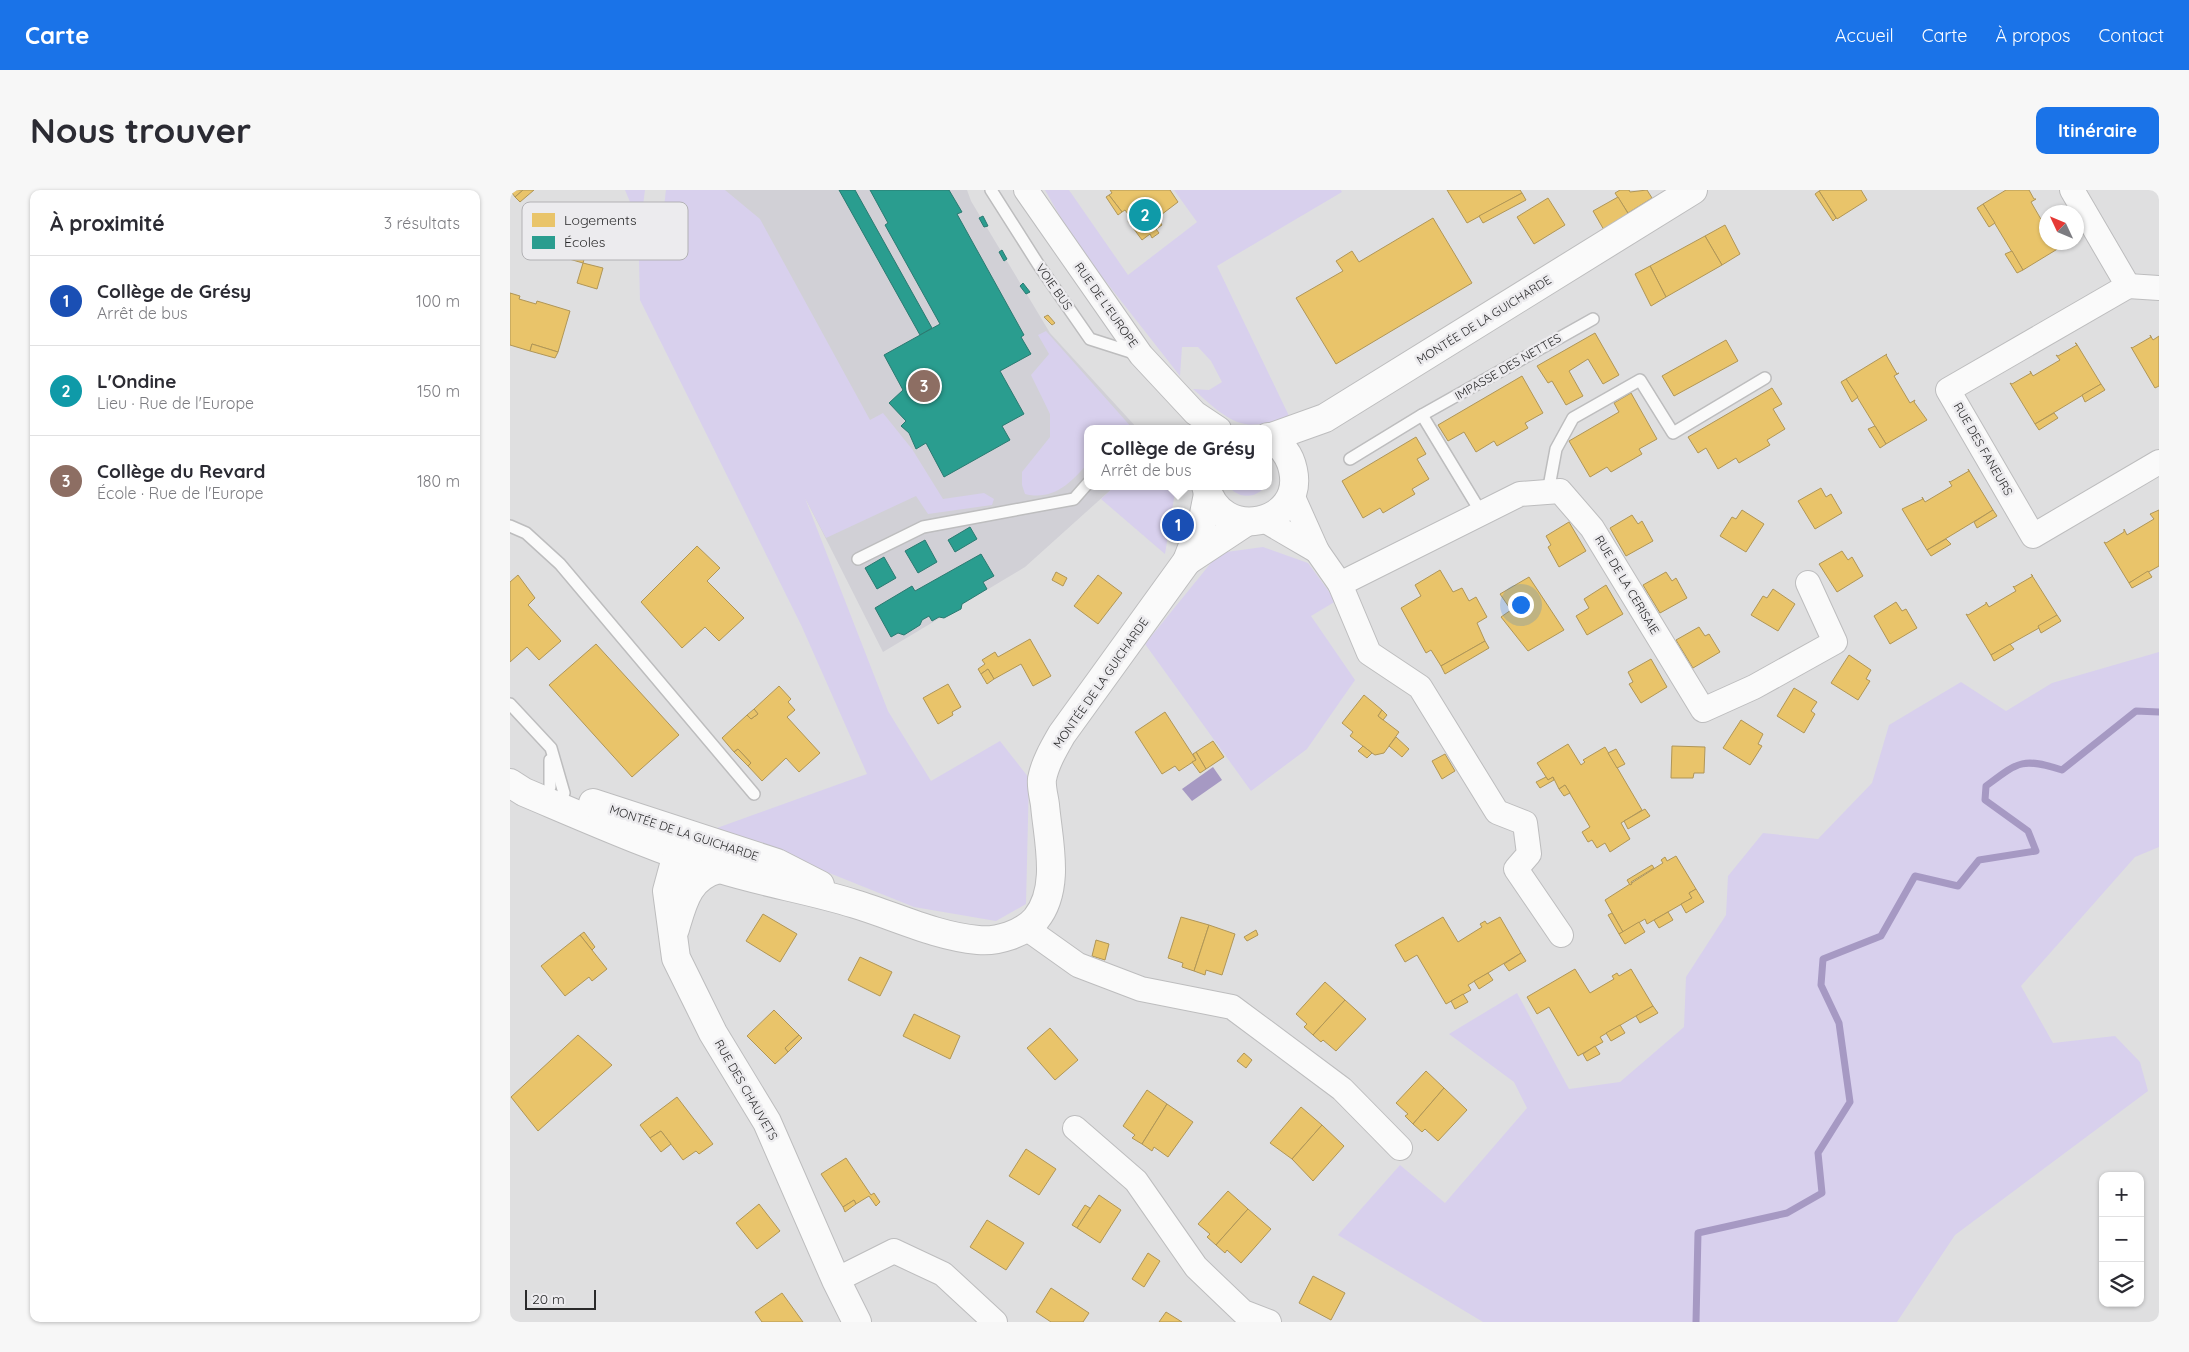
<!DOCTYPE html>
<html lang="fr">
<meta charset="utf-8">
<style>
:root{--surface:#fff;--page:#f7f7f7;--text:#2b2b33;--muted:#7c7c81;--line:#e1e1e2;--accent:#1a73e8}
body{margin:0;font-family:Quicksand,sans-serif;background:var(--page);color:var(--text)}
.controls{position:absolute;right:15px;bottom:15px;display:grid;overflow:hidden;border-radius:10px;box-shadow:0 1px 4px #0004}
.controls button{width:45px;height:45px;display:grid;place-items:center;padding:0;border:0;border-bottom:1px solid var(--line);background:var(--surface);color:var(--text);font:25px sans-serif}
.compass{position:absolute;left:1529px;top:15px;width:45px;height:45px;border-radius:50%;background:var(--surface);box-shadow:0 1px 4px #0004;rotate:314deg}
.scale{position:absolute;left:15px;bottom:12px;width:71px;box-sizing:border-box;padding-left:5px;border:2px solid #2a2a2b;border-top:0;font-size:14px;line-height:18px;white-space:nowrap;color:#2a2a2b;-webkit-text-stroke:4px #ecebee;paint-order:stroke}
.you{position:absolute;left:1010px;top:414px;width:18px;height:18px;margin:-12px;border:4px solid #fff;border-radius:50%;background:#1a73e8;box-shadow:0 0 0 8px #1a73e833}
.badge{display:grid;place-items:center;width:32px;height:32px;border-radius:50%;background:var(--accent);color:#fff;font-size:16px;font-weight:700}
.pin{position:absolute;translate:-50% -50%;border:2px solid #fff;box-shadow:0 1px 5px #0006}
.popup{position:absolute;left:574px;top:235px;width:188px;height:65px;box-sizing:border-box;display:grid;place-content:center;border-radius:10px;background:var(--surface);filter:drop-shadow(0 1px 4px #0005);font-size:16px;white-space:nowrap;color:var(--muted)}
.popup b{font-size:19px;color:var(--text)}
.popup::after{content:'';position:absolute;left:50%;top:100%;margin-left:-10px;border:10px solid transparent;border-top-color:var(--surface)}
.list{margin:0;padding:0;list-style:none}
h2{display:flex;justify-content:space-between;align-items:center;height:65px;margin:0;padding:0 20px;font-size:21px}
h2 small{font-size:16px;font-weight:400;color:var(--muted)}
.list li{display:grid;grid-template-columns:32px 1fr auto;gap:15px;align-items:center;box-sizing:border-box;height:90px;padding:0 20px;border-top:1px solid var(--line)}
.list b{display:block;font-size:19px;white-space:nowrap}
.list p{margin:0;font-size:16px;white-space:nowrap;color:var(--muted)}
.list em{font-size:16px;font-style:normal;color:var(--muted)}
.icon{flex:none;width:28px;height:28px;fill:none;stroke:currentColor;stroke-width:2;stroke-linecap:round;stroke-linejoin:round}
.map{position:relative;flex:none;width:1649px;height:1132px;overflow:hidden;border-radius:10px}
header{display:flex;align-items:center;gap:30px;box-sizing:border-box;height:70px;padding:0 25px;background:var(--accent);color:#fff}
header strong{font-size:24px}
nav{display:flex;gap:28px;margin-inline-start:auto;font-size:18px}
.intro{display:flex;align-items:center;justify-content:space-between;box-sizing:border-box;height:120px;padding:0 30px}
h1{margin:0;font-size:35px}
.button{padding:12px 22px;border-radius:10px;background:var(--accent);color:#fff;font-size:18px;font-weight:700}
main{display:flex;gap:30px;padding:0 30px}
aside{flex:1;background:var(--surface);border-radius:10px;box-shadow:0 1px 4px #0004}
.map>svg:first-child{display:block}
.built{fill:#d1d0d6}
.green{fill:#d8d0ed}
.water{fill:#a699c3}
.homes{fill:#e9c46a;stroke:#b09657}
.schools{fill:#2a9d8f;stroke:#2a7a71}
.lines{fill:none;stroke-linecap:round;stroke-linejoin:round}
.stream{stroke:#a699c3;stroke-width:7}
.lane-casing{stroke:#bdbdbe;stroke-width:14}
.street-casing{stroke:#bdbdbe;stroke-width:26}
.secondary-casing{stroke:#bdbdbe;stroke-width:30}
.lane{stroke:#fafafa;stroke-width:11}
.street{stroke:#fafafa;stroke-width:24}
.secondary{stroke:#fafafa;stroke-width:28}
.labels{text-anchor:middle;stroke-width:5;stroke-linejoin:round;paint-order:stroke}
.street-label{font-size:12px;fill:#2a2a2b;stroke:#ecebee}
.key{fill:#ecebee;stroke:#b2b1b4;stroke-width:1}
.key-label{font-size:14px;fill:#2a2a2b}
</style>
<header>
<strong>Carte</strong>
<nav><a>Accueil</a><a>Carte</a><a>À propos</a><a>Contact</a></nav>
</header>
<div class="intro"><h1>Nous trouver</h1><a class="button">Itinéraire</a></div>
<main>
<aside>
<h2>À proximité<small>3 résultats</small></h2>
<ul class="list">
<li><span class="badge" style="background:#1a4fb4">1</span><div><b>Collège de Grésy</b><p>Arrêt de bus</p></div><em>100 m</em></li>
<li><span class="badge" style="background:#0f9aa8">2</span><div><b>L'Ondine</b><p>Lieu · Rue de l'Europe</p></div><em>150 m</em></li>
<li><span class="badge" style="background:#8d6e63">3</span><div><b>Collège du Revard</b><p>École · Rue de l'Europe</p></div><em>180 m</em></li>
</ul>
</aside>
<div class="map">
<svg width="1649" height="1132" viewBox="0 0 1649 1132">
<rect width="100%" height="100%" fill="#dfdfe0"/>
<polygon class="built" points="156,0 457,0 461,11 540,143 628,239 578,239 578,296 605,296 515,377 373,462 264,246"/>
<g class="green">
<polygon points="115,0 135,0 131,32 151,41 156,0 215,0 250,29 360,230 373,223 402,259 433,309 474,303 484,309 482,315 418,324 406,306 316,348 295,308 378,521 421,591 490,551 519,588 516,714 486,731 404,717 207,638 357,584 292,437 130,110 128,31"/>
<path d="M 535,0 L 559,0 L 618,85 L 687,32 L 664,0 L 831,0 L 832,2 L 707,76 L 780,228 L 769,238 C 752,231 750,236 735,234 C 715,230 698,212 683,199 L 699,200 L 712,192 L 701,171 L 688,157 L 672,157 L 670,186 L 564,51 Z"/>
<path d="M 536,141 L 623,239 L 578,239 L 578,273 C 561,293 543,311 515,304 L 512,295 L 512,282 L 540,247 L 540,224 L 521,185 L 539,164 L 528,145 Z"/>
<polygon points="605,296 666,296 655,364 591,309"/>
<path d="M 718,296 L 756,296 C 745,309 729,309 718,296 Z"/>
<polygon points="753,357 798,373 826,411 801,426 845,490 797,559 741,601 635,454 709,363"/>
<polygon points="1649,462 1649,657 1625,667 1511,796 1543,853 1605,846 1630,872 1638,901 1445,1045 1387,1132 973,1132 828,1045 890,975 935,1013 1017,918 1004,892 939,844 1007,803 1059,899 1110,892 1174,837 1176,787 1216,725 1218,686 1253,643 1308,649 1362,593 1379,535 1451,492 1496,521 1542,493"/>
</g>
<polygon class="water" points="703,577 712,590 682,611 672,599"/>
<g class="homes">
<polygon points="0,0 13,0 5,7"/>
<polygon points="13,0 24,0 10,12 5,7"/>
<polygon points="600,0 660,0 668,12 647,28 652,35 646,39 649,43 642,48 640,44 632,50 618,31 621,28 615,20 612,22 599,5 602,3"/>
<polygon points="937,0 1010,0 1012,3 957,33"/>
<polygon points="1110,0 1119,0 1120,2 1137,0 1142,8 1118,23 1105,3"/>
<polygon points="1311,0 1351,0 1357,10 1327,29 1309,1"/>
<polygon points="1496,0 1519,0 1524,9 1526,9 1521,12 1536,38 1536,52 1551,52 1554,55 1513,80 1473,14"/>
<polygon points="1309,1 1326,28 1323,31 1305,4"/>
<polygon points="1012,3 1016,10 973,33 969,26"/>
<polygon points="599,5 612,22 608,25 596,7"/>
<polygon points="1108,7 1119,25 1094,40 1083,21"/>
<polygon points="1038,8 1055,35 1024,54 1007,27"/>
<polygon points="1473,14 1485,33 1479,37 1467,18"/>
<polygon points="923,28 962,93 826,174 786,108 833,81 826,71 842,61 849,72"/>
<polygon points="20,35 79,52 73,73 14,56"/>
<polygon points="1215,35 1230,64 1212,75 1195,46"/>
<polygon points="1195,46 1212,75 1156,107 1140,76"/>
<polygon points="1502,61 1513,80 1507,83 1495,64"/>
<polygon points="73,73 93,78 87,99 67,93"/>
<polygon points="1140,76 1156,107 1141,116 1125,84"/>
<polygon points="0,103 10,106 9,109 26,114 27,111 60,121 48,162 22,154 20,161 0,155"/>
<polygon points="538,125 545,133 542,135 534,127"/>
<polygon points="1085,143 1109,185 1093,194 1078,169 1059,181 1073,206 1056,215 1042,191 1038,193 1027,176"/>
<polygon points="1640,145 1643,150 1649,146 1649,196 1645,198 1621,157 1622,158 1641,147"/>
<polygon points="1216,150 1228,171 1164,206 1152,186"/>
<polygon points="1565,153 1566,153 1591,194 1525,234 1500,193 1502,194 1521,183 1520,181 1523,186 1550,170 1546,165 1548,166 1567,155"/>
<polygon points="22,154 48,162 45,168 20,161"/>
<polygon points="1377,164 1376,165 1387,184 1389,183 1384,186 1400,213 1405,210 1404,212 1417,230 1376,254 1336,189"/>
<polygon points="1012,186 1033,223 1015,233 1018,238 987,256 984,251 966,262 954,242 938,251 928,235"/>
<polygon points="1336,189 1348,207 1342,212 1331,192"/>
<polygon points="1591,194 1595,200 1575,212 1572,205"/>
<polygon points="1262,198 1272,214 1263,219 1275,239 1257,250 1260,255 1229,273 1226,268 1208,279 1196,258 1188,263 1178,247"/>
<polygon points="1121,203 1147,249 1129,259 1132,264 1101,282 1097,277 1080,287 1059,251 1109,222 1104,213"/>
<polygon points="1544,223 1548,228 1529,240 1525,234"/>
<polygon points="1365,236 1376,254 1370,258 1358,239"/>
<polygon points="906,247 916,264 907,269 919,289 902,299 905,304 873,323 870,318 853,328 832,291"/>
<polygon points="1458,279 1483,320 1417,360 1392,319 1413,309 1412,307 1415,312 1442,296 1439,291 1440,292 1459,281"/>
<polygon points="1311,298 1316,307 1321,304 1332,323 1305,339 1288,311"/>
<polygon points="1232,320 1254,334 1236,362 1210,346 1222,327 1226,329"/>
<polygon points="1483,320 1487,326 1467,338 1464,332"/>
<polygon points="1649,320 1649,376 1619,393 1594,352 1596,353 1614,342 1614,339 1617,345 1644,329 1640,324"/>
<polygon points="1122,325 1128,334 1132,331 1143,351 1116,366 1100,338"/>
<polygon points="1059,332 1076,361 1049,377 1038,357 1041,355 1036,346"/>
<polygon points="1436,349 1441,354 1421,366 1417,360"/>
<polygon points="187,356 210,378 197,391 234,428 209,451 195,437 172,458 131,412"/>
<polygon points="1332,361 1338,370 1342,367 1353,386 1327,402 1309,374"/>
<polygon points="930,380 943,402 952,398 959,411 966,407 977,427 967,433 975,451 931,476 921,460 916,463 891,418 911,406 905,395"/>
<polygon points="1638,381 1642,387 1622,398 1619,393"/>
<polygon points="546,382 557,388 553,396 542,390"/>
<polygon points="1156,382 1162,391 1166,388 1177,408 1150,423 1133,395"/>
<polygon points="1521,384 1547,425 1529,438 1481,465 1456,424 1458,425 1476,414 1476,412 1479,417 1506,401 1503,396 1504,397 1523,386"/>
<polygon points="8,385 25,408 18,415 51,451 29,470 17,457 0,472 0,392"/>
<polygon points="588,385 612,403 588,434 564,416"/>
<polygon points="1019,387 1054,440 1018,461 991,427 1001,420 990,404"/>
<polygon points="1096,395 1113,424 1077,445 1066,426 1079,418 1074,409"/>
<polygon points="1263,399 1285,414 1268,441 1241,425 1253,406 1257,408"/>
<polygon points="1386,412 1392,421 1396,419 1407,438 1380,454 1364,426"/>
<polygon points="1547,425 1551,431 1531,443 1528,436"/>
<polygon points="1189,437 1195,446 1199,444 1210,462 1183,478 1166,450"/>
<polygon points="520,449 541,486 523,496 511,474 484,489 478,479 471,484 468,479 475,474 472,470 485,462 488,467"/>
<polygon points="975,451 979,458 935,484 931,476"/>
<polygon points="86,454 169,545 122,587 39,495"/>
<polygon points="1500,454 1504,459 1484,471 1481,465"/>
<polygon points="1339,465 1361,480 1356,489 1360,491 1348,510 1321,493"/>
<polygon points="1141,469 1157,497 1131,513 1119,494 1123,492 1118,482"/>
<polygon points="478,479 484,489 477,494 471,484"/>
<polygon points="438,494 451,517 442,522 443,525 428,534 413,508"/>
<polygon points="269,496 281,509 278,512 285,520 277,527 310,563 289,582 276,568 252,591 238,576 241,573 228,559 224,562 212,548 237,525 241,529 248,524 244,519"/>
<polygon points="1284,498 1307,512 1301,521 1305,524 1294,543 1267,526"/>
<polygon points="854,505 872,520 868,526 889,542 874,563 865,565 862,563 840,546 843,542 832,533"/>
<polygon points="244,519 248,524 241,529 237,525"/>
<polygon points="872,520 877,525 873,530 868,526"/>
<polygon points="655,522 686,570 669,581 665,576 652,584 625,542"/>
<polygon points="1231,530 1253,544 1248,554 1252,556 1240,575 1213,558"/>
<polygon points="886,547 899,559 892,567 879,556"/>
<polygon points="703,551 714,567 696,579 686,562"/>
<polygon points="1058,554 1071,575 1075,572 1073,570 1095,557 1132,620 1111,633 1120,649 1100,662 1095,653 1087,658 1082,650 1078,652 1072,642 1080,637 1055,595 1049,599 1043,587 1038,590 1027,573"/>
<polygon points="853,556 862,563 857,568 848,561"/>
<polygon points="1162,556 1195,557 1194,583 1184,583 1183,588 1161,588"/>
<polygon points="228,559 241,573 238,576 224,562"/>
<polygon points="1106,559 1115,574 1107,578 1098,563"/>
<polygon points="686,562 696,579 690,583 682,572 686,570 683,564"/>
<polygon points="935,564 945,581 932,589 922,571"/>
<polygon points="1036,587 1038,590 1043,587 1044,590 1030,598 1026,592"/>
<polygon points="1055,595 1060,603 1054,606 1049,599"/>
<polygon points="1135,619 1140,626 1118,639 1114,631"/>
<polygon points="1166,666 1186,699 1179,703 1182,708 1137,734 1135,729 1113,742 1095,710 1153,673 1151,670 1155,667 1157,671"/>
<polygon points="1142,675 1144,678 1121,692 1122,694 1120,695 1117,690"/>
<polygon points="1186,699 1194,712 1176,723 1171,714 1182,708 1179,703"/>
<polygon points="1158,722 1163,730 1149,738 1144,730"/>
<polygon points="1102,723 1113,742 1109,744 1098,725"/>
<polygon points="253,724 287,744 270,772 236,751"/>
<polygon points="671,727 699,735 684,781 672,777 673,773 658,768"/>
<polygon points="933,727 948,752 972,737 970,734 975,731 977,734 990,727 1011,763 958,795 961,800 936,814 907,765 895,772 885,755"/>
<polygon points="1129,732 1135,742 1115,754 1109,744"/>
<polygon points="699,735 725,744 712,785 696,780 695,785 684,781"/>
<polygon points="746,740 748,745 737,751 734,747"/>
<polygon points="74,742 85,757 82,760 70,745"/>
<polygon points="70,745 97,779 82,791 79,787 55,806 31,776"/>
<polygon points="586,750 599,754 595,770 582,766"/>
<polygon points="1011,763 1016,771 999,781 994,774"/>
<polygon points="350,767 382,782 370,806 338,790"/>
<polygon points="1065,779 1080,803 1104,789 1102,786 1107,783 1109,786 1121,779 1143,816 1090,847 1093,852 1068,866 1039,817 1027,824 1017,807"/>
<polygon points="978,783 983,790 969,799 964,791"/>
<polygon points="815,792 835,810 803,845 794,837 797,834 786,824"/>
<polygon points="953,804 958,812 945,819 941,811"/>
<polygon points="835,810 856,829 826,861 813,850 811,852 803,845"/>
<polygon points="1143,816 1148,823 1130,833 1126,826"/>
<polygon points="264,820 289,845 275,858 278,862 265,874 237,846"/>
<polygon points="404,824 450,846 440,869 393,846"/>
<polygon points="1110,835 1115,843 1101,851 1096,843"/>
<polygon points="540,838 568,870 545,890 517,858"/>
<polygon points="68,845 102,875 28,941 1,907"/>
<polygon points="289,845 292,848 278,862 275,858"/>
<polygon points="1085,856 1090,864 1077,871 1073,864"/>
<polygon points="734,863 742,870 736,878 727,871"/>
<polygon points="916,881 934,898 903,934 895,926 898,924 886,913"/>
<polygon points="934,898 957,920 928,951 915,939 912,942 903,934"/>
<polygon points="637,900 657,914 632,954 622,948 625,945 613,936"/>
<polygon points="167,907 203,954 189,964 186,961 173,970 151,941 140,948 130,935"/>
<polygon points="657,914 683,932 658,967 644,957 642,961 632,954"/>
<polygon points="791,917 812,935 782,969 760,953"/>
<polygon points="812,935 834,956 803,991 782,969"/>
<polygon points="151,941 161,954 151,962 140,948"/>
<polygon points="516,959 546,979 529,1005 499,986"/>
<polygon points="336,968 361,1005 364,1003 370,1012 366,1016 359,1006 346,1014 344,1010 333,1017 311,984"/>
<polygon points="718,1001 738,1019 706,1055 697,1047 700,1044 688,1034"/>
<polygon points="589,1005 611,1020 590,1053 567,1038"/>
<polygon points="344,1010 346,1014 335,1022 333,1017"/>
<polygon points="249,1014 270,1041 247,1059 226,1033"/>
<polygon points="575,1015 580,1018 567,1038 562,1035"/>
<polygon points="738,1019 761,1039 731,1073 717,1060 715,1063 706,1055"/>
<polygon points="477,1030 514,1053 496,1080 460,1057"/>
<polygon points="638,1063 650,1071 634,1097 622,1089"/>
<polygon points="803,1086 835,1103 821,1130 789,1113"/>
<polygon points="541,1098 579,1123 573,1132 541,1132 526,1122"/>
<polygon points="272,1103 293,1132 252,1132 245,1122"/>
<polygon points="656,1122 672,1132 649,1132"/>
</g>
<g class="schools">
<polygon points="329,0 345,0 422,138 410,145"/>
<polygon points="360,0 439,0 452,22 447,24 514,145 511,147 521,164 490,181 514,224 492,236 500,250 434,287 416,253 406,259 399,243 391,236 396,231 379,213 393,200 374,165 430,134 375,35 378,33"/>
<polygon points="473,26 478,36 474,37 469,28"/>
<polygon points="492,60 497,69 494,71 489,62"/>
<polygon points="513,93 520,102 516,104 510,96"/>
<polygon points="460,337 467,349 445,362 438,350"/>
<polygon points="415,350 427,372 408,383 395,361"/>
<polygon points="471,364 484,386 473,392 477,399 452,414 451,419 434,428 429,427 422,431 419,426 412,430 410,435 394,445 388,443 381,447 365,418 402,396 405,401"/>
<polygon points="374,367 386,388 367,399 355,378"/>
</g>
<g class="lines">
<path class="stream" d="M 1186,1132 L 1188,1043 L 1277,1023 L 1312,1003 L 1308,963 L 1340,912 L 1329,833 L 1311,795 L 1313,769 L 1371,746 L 1405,686 L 1448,696 L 1469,670 L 1526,661 L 1518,641 L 1475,610 L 1476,596 C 1508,572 1512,567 1552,580 L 1626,521 L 1649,522"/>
<g class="lane-casing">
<g id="lane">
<polyline points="481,0 528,74 580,149 627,164"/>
<polyline points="912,225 1083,129"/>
<polyline points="840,269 912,225 972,324"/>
<polyline points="1038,302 1046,259 1063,228 1130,190 1163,243 1255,188"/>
<polyline points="0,336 16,343 50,374 244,604"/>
<polyline points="348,369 413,337 564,309 578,293"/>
<polyline points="0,514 41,558 54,603"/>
<polyline points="40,597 40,570"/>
</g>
</g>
<g class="street-casing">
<g id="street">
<polyline points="516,0 631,165 685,223 709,239"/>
<polyline points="1562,0 1618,96 1438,200 1523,346 1649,272"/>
<polyline points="1618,96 1649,98"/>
<polyline points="782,305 807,361"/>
<polyline points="754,330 807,361 830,394 859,463 910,497 987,622 1015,633 1019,664 1006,679 1051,745"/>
<polyline points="830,394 1010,304 1050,301 1082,338 1193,520 1244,497 1325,452 1298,393"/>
<polyline points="516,738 568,775 631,799 722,817 832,899 890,958"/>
<polyline points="565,938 626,991 686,1077 733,1122 759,1132"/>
<polyline points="326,1090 384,1061 433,1084 485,1132"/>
</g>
</g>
<g class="secondary-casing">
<g id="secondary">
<polyline points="759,248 815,228 1183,0"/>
<path d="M 696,296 C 710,354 795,335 783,280 C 780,265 771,254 758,247"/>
<polyline points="677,371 736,332"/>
<path d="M 0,593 L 14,602 C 78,629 143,658 210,679 C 254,693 301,700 345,714 C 385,726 425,746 468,750 C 487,752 513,744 526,729 C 551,698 538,650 535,615 C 534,607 531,597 532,589 C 535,573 544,558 552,544 L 677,371 L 693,329 L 698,304"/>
<polyline points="83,613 267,673 310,695"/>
<polyline points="167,664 157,701 166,768 203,843 257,932 326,1090 347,1132"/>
<path d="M 165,739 C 173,712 178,687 209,679"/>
</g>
</g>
<use href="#lane" class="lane"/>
<use href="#street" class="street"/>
<use href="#secondary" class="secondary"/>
</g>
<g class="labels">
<g class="street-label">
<text transform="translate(544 97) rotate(55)" y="4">VOIE BUS</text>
<text transform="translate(596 115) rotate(55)" y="4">RUE DE L'EUROPE</text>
<text transform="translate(974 130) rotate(-32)" y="4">MONTÉE DE LA GUICHARDE</text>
<text transform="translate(998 177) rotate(-30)" y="4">IMPASSE DES NETTES</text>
<text transform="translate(1473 259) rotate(60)" y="4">RUE DES FANEURS</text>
<text transform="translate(1117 395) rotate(59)" y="4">RUE DE LA CERISAIE</text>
<text transform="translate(591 493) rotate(-55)" y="4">MONTÉE DE LA GUICHARDE</text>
<text transform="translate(174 643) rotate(18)" y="4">MONTÉE DE LA GUICHARDE</text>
<text transform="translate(236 900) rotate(60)" y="4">RUE DES CHAUVETS</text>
</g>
</g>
<rect x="12" y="12" width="166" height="58" rx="8" class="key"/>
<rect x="22" y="23" width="23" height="14" fill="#e9c46a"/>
<rect x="22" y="46" width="23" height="13" fill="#2a9d8f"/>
<g class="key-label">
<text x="54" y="35">Logements</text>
<text x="54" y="57">Écoles</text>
</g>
</svg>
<div class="controls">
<button>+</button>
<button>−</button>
<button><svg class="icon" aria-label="layers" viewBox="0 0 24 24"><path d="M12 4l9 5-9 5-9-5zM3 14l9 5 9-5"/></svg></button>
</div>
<svg class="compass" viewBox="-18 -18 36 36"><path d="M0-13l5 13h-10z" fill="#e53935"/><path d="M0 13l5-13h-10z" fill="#7c7c81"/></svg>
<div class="scale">20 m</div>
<div class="you"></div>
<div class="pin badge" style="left:668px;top:335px;background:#1a4fb4">1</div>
<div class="popup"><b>Collège de Grésy</b>Arrêt de bus</div>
<div class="pin badge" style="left:635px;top:25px;background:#0f9aa8">2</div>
<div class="pin badge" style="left:414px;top:196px;background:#8d6e63">3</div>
</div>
</main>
